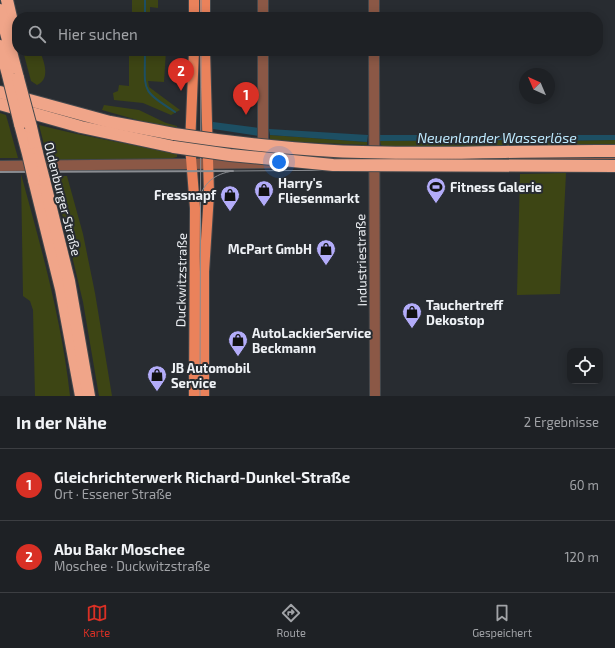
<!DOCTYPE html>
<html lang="de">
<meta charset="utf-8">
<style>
:root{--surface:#1e2125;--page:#26292d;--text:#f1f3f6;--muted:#a1a3a7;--line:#3c3e42;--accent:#d93025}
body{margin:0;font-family:"Exo 2",sans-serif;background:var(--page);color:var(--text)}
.controls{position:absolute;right:12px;bottom:12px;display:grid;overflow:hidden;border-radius:8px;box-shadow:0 2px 10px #0003}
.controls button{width:36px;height:36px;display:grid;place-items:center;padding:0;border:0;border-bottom:1px solid var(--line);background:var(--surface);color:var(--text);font:20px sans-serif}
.compass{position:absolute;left:519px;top:68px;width:36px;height:36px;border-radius:50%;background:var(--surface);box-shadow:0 2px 10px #0003;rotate:316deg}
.you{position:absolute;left:279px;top:162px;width:14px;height:14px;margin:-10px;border:3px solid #fff;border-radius:50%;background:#1a73e8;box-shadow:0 0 0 6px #1a73e833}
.badge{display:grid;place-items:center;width:26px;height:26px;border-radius:50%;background:var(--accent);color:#fff;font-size:13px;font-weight:700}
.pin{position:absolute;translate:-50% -33px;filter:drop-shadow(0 1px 2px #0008)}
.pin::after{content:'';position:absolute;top:21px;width:14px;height:12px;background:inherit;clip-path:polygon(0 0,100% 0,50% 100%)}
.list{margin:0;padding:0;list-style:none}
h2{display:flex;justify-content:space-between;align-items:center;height:52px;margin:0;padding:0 16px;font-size:17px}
h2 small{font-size:13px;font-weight:400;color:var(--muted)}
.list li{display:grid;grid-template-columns:26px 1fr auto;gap:12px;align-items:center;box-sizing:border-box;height:72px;padding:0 16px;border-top:1px solid var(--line)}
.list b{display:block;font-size:15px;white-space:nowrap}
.list p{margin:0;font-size:13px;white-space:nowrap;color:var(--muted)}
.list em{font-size:13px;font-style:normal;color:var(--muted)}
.icon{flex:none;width:22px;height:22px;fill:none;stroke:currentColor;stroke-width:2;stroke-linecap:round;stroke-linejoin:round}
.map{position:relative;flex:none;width:615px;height:396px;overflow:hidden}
.search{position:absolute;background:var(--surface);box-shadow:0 2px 10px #0003;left:12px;right:12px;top:12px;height:44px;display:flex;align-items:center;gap:10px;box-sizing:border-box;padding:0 14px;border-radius:16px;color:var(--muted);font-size:15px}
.sheet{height:196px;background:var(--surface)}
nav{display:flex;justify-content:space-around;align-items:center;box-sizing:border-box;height:56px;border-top:1px solid var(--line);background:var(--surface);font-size:11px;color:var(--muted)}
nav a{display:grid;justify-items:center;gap:2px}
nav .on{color:var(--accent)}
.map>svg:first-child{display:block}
.green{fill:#3d4514}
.water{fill:#1d4f63}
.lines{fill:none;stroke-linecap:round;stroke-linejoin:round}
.stream{stroke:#1d4f63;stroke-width:2}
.minor-casing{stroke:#44484c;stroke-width:12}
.major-casing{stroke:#44484c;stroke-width:12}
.highway-casing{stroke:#44484c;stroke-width:14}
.minor{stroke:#8b5846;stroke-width:10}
.major{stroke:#ea825b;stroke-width:10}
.highway{stroke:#f0a589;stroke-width:12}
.tram{stroke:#898c91;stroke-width:1}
.rail{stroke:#898c91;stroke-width:2}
.highway-bridge-casing{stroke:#44484c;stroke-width:14;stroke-linecap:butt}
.highway-bridge{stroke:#f0a589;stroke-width:12}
.labels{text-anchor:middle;stroke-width:4;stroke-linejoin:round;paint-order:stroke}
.poi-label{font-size:13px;font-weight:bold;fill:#eef1f5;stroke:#282c31;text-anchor:start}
.street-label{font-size:13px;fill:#eef1f5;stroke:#282c31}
.water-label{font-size:14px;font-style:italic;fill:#beeaff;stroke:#282c31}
</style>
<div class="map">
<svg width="615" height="396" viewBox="0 0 615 396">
<rect width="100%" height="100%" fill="#282c31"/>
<g class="green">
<polygon points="132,0 158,0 158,8 150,7 150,17 132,17"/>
<path d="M 23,51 L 40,51 C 44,62 51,79 37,85 L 31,81 Z"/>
<polygon points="134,51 166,51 164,82 148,81 149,87 180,110 171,115 143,103 114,100 113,93 118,91 119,85 129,86 129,53"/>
<polygon points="104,105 139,110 166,123 177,126 177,128 141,121 102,110"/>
<polygon points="0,113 6,115 18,158 0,158"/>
<path d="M 39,125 C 85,137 131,144 177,154 L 177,157 L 169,159 L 48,160 Z"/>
<polygon points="270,135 367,142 367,145 275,141 270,139"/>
<polygon points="523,140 523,143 497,147 385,147 381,145 380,141"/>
<polygon points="615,140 615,146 543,146 543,141"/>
<polygon points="566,173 560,294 517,295 520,174"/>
<path d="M 21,174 C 41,247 62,321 70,396 L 35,396 L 33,310 L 30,301 L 23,296 Z"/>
<polygon points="53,176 67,176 83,234 95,293 112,396 99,396 83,302"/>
</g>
<g class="water">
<polygon points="213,122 259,128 259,136 213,129"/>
<polygon points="269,129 368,135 367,142 270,135"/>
<polygon points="380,135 523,135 523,140 380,141"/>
<path d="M 528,135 L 615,135 L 615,140 L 543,141 L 543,139 C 537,138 535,141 528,141 Z"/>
</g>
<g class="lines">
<g class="stream">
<polyline points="145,17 145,0"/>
<path d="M 145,51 C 145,92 140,89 175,112"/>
<polyline points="520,137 530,137"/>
</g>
<g class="minor-casing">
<g id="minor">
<polyline points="263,0 263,17"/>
<polyline points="374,17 374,0"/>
<polyline points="374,51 375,396"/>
<polyline points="263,153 263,51"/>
<polyline points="297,156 343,159 615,159"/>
<polyline points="0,166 270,163"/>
</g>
</g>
<g class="major-casing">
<g id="major">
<polyline points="194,17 194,0"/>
<polyline points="205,17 205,0"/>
<polyline points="194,396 195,208 190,145 194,51"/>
<polyline points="204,396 204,272 209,194 205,51"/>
</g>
</g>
<g class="highway-casing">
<g id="highway">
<polyline points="7,0 17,43"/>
<polyline points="0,10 18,78"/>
<polyline points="0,46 8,75"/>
<polyline points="0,92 110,122 174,134"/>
<polyline points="0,104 81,127 174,147"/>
<polyline points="20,124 28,154"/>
<polyline points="31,127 37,153"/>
<polyline points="34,180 61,289 81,396"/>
<polyline points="44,180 69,281 89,396"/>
</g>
</g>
<use href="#minor" class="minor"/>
<use href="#major" class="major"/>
<use href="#highway" class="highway"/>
<g class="tram">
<polyline points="201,17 201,0"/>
<path d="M 198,202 C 203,183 214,174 233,171 L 615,168"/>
<polyline points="200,396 201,51"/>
</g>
<polyline class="rail" points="0,172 233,171"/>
<g class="highway-bridge-casing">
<g id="highway-bridge">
<polyline points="8,75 20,124"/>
<polyline points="18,78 31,127"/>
<path d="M 174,134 C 227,142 280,148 334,151 C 427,156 521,150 615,151"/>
<polyline points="174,147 230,155 333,165 615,166"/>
<polyline points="37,153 44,180"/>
<polyline points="28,154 34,180"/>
</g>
</g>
<use href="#highway-bridge" class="highway-bridge"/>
</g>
<defs>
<g id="stadium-pin" transform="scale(1)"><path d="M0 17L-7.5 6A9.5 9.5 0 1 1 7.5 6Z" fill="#b3acf9" stroke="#282c31"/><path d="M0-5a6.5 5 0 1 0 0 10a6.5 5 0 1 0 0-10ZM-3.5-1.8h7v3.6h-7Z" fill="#111"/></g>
<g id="shop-pin" transform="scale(1)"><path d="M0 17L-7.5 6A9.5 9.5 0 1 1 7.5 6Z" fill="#b3acf9" stroke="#282c31"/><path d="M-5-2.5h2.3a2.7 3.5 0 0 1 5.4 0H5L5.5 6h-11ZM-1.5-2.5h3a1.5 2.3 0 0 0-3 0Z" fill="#111"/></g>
</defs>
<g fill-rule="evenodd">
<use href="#stadium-pin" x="436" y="187"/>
<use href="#shop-pin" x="264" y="190"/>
<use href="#shop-pin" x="230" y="195"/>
<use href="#shop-pin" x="326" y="249"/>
<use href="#shop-pin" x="412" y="312"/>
<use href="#shop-pin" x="238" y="340"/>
<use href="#shop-pin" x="157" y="375"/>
</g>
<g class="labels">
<g class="poi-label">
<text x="278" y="188">Harry's<tspan x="278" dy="15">Fliesenmarkt</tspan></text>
<text x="450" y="192">Fitness Galerie</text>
<text x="216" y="200" text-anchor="end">Fressnapf</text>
<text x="312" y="254" text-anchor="end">McPart GmbH</text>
<text x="426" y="310">Tauchertreff<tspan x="426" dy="15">Dekostop</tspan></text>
<text x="252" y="338">AutoLackierService<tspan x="252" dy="15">Beckmann</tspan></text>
<text x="171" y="373">JB Automobil<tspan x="171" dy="15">Service</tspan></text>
</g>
<g class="street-label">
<text transform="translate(63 199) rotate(76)" y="5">Oldenburger Straße</text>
<text transform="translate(361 260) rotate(-91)" y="5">Industriestraße</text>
<text transform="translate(181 280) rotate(-89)" y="5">Duckwitzstraße</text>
</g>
<g class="water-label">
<text x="497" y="143">Neuenlander Wasserlöse</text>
</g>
</g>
</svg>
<div class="controls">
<button><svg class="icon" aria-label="locate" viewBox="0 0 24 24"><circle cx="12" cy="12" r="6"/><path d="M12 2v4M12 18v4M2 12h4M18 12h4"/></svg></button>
</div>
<svg class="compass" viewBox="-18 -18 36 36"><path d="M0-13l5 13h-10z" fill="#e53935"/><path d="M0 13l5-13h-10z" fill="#a1a3a7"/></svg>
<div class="you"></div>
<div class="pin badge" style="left:246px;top:115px">1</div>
<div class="pin badge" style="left:181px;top:91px">2</div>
<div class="search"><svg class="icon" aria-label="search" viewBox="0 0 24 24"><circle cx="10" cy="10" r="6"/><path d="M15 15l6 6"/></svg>Hier suchen</div>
</div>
<section class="sheet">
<h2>In der Nähe<small>2 Ergebnisse</small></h2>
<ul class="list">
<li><span class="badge">1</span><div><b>Gleichrichterwerk Richard-Dunkel-Straße</b><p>Ort · Essener Straße</p></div><em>60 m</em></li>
<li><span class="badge">2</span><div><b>Abu Bakr Moschee</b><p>Moschee · Duckwitzstraße</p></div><em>120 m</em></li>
</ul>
</section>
<nav>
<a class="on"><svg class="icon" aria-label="map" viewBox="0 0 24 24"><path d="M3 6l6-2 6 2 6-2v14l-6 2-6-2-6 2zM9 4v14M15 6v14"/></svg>Karte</a>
<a><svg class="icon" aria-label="directions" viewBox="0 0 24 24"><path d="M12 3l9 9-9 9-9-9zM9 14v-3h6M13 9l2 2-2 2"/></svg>Route</a>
<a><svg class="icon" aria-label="saved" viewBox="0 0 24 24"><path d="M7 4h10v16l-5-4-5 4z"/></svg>Gespeichert</a>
</nav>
